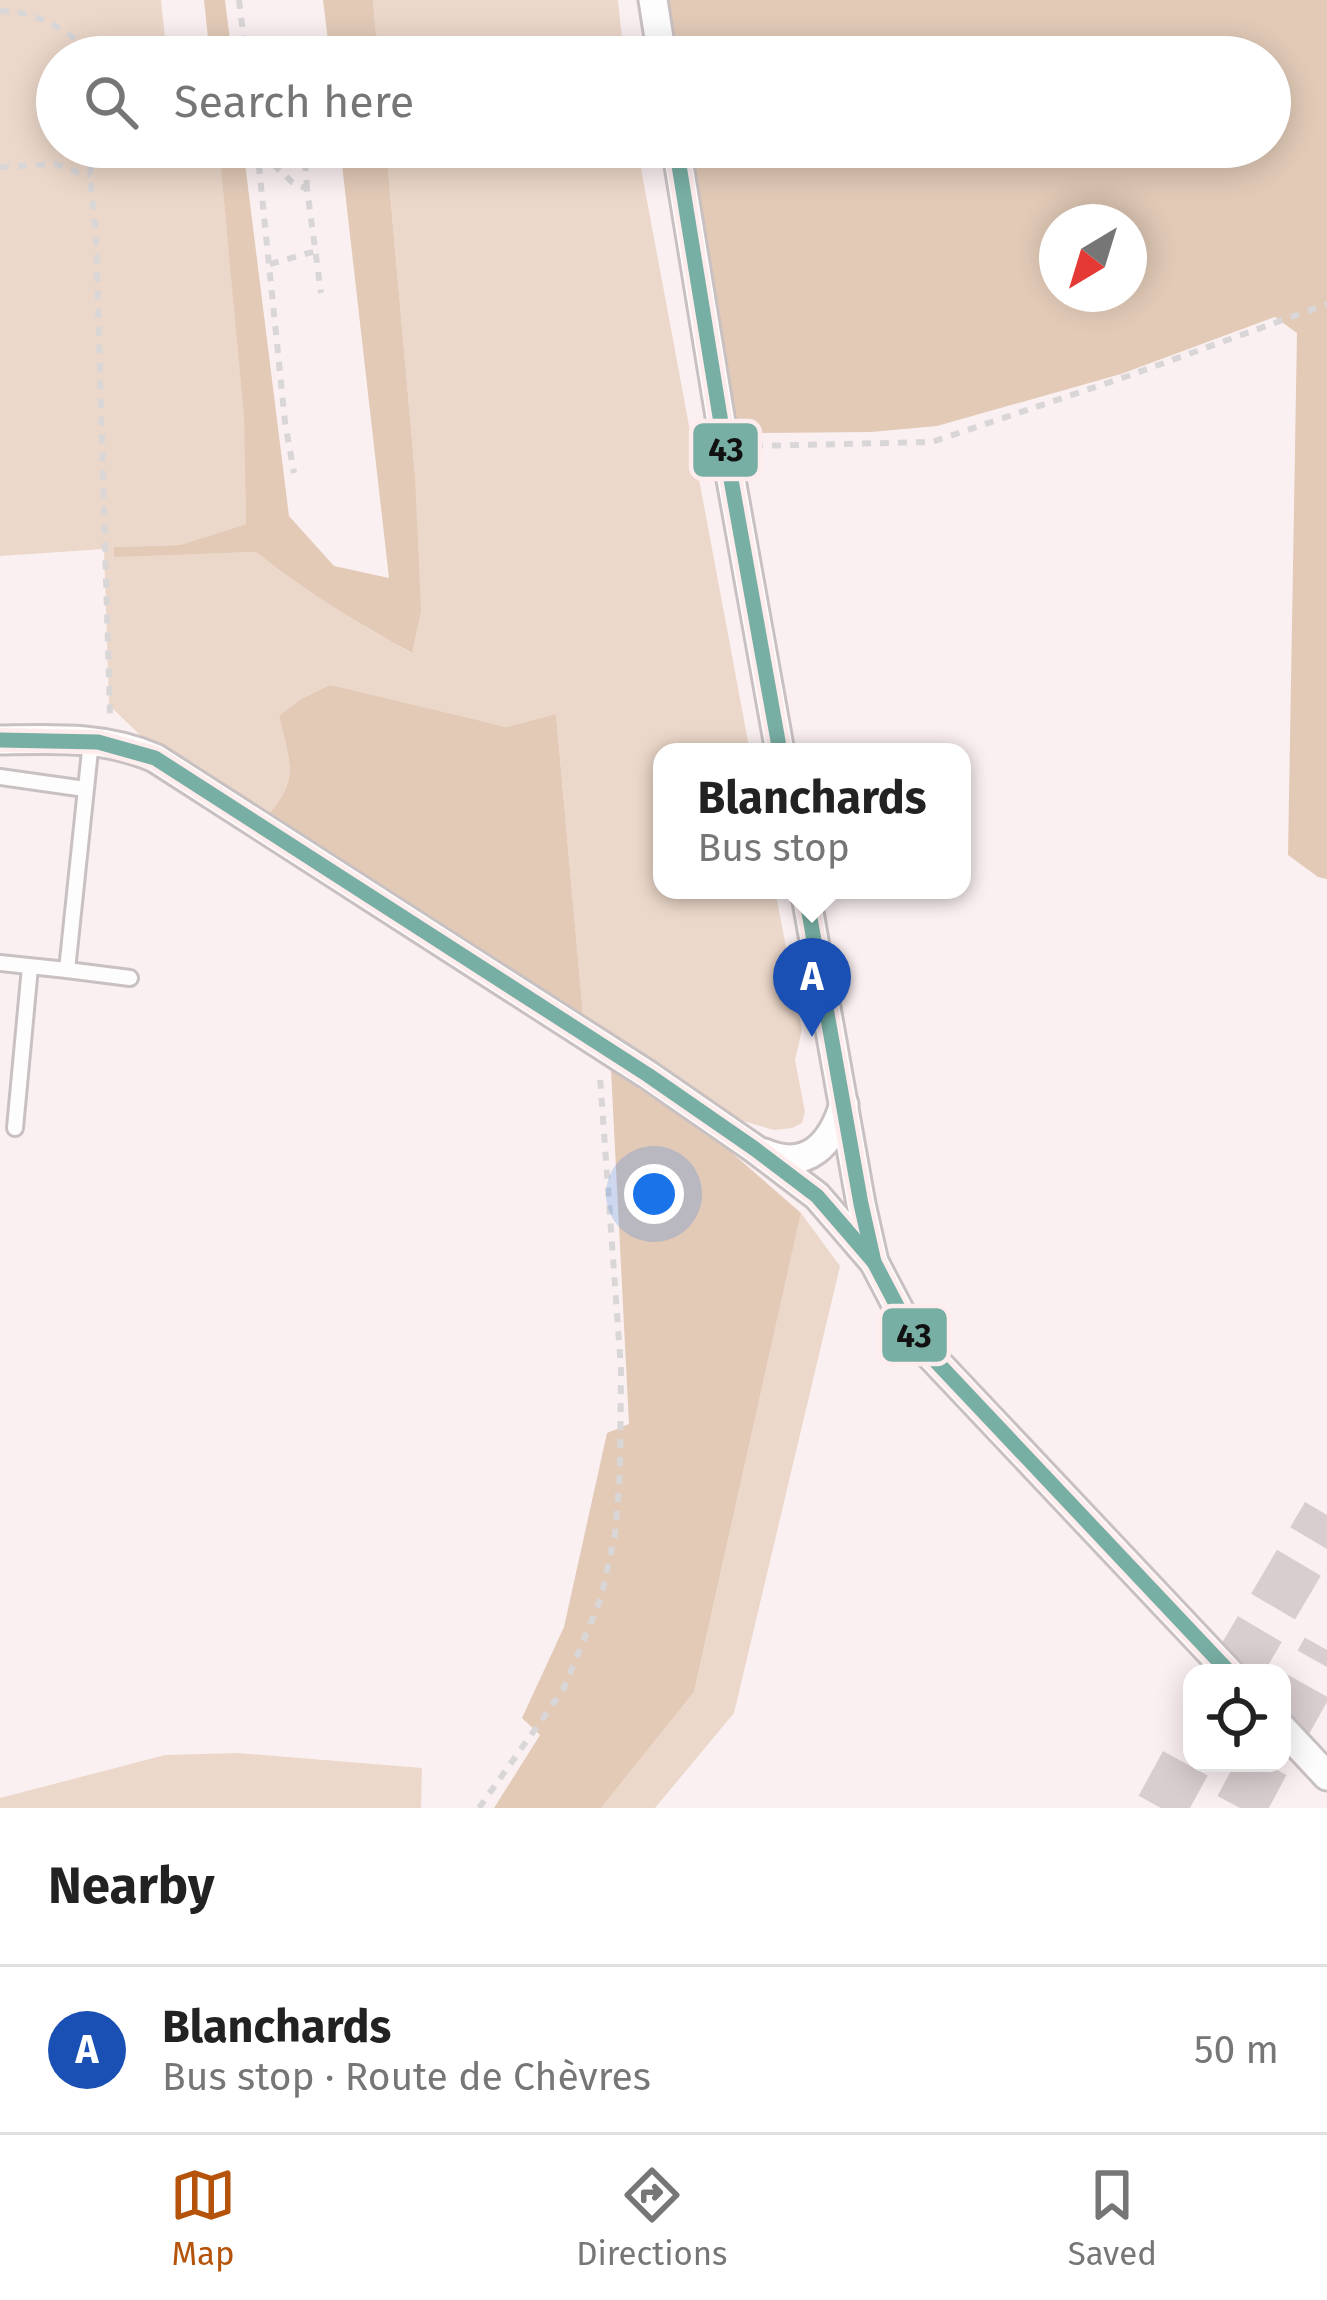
<!DOCTYPE html>
<meta charset="utf-8">
<style>
:root{--surface:#fff;--page:#f6f6f6;--text:#222;--muted:#767676;--line:#e0e0e0;--accent:#b45309}
body{margin:0;font-family:"Fira Sans",sans-serif;background:var(--page);color:var(--text)}
.controls{position:absolute;right:36px;bottom:36px;display:grid;overflow:hidden;border-radius:24px;box-shadow:0 6px 30px #0003}
.controls button{width:108px;height:108px;display:grid;place-items:center;padding:0;border:0;border-bottom:3px solid var(--line);background:var(--surface);color:var(--text);font:60px sans-serif}
.compass{position:absolute;left:1039px;top:204px;width:108px;height:108px;border-radius:50%;background:var(--surface);box-shadow:0 6px 30px #0003;rotate:218deg}
.you{position:absolute;left:654px;top:1194px;width:42px;height:42px;margin:-30px;border:9px solid #fff;border-radius:50%;background:#1a73e8;box-shadow:0 0 0 18px #1a73e833}
.badge{display:grid;place-items:center;width:78px;height:78px;border-radius:50%;background:var(--accent);color:#fff;font-size:39px;font-weight:700}
.pin{position:absolute;translate:-50% -99px;filter:drop-shadow(0 3px 6px #0008)}
.pin::after{content:'';position:absolute;top:63px;width:42px;height:36px;background:inherit;clip-path:polygon(0 0,100% 0,50% 100%)}
.popup{position:absolute;left:653px;top:743px;width:318px;height:156px;box-sizing:border-box;display:grid;place-content:center;border-radius:24px;background:var(--surface);filter:drop-shadow(0 3px 9px #0005);font-size:39px;white-space:nowrap;color:var(--muted)}
.popup b{font-size:45px;color:var(--text)}
.popup::after{content:'';position:absolute;left:50%;top:100%;margin-left:-24px;border:24px solid transparent;border-top-color:var(--surface)}
.list{margin:0;padding:0;list-style:none}
h2{display:flex;justify-content:space-between;align-items:center;height:156px;margin:0;padding:0 48px;font-size:51px}
h2 small{font-size:39px;font-weight:400;color:var(--muted)}
.list li{display:grid;grid-template-columns:78px 1fr auto;gap:36px;align-items:center;box-sizing:border-box;height:168px;padding:0 48px;border-top:3px solid var(--line)}
.list b{display:block;font-size:45px;white-space:nowrap}
.list p{margin:0;font-size:39px;white-space:nowrap;color:var(--muted)}
.list em{font-size:39px;font-style:normal;color:var(--muted)}
.icon{flex:none;width:66px;height:66px;fill:none;stroke:currentColor;stroke-width:2;stroke-linecap:round;stroke-linejoin:round}
.map{position:relative;flex:none;width:1327px;height:1808px;overflow:hidden}
.search{position:absolute;background:var(--surface);box-shadow:0 6px 30px #0003;left:36px;right:36px;top:36px;height:132px;display:flex;align-items:center;gap:30px;box-sizing:border-box;padding:0 42px;border-radius:66px;color:var(--muted);font-size:45px}
.sheet{height:324px;background:var(--surface)}
nav{display:flex;justify-content:space-around;align-items:center;box-sizing:border-box;height:168px;border-top:3px solid var(--line);background:var(--surface);font-size:33px;color:var(--muted)}
nav a{display:grid;justify-items:center;gap:6px}
nav .on{color:var(--accent)}
.map>svg:first-child{display:block}
.green{fill:#ecd8ca}
.forest{fill:#e2cab7;fill-rule:evenodd}
.lines{fill:none;stroke-linecap:round;stroke-linejoin:round}
.motorway-tunnel{stroke:#d9cecf;stroke-width:51;stroke-dasharray:51 26;stroke-linecap:butt}
.service-casing{stroke:#c9c0c1;stroke-width:20}
.minor-casing{stroke:#c9c0c1;stroke-width:33}
.path{stroke:#d9d6d7;stroke-width:6;stroke-dasharray:9 9;stroke-linecap:butt}
.service{stroke:#fefdfd;stroke-width:14}
.minor{stroke:#fefdfd;stroke-width:27}
.bus-1-casing{stroke:#ffeced;stroke-width:24}
.bus-1{stroke:#78afa4;stroke-width:15}
.line-badge{stroke:#ffeced;stroke-width:4.5}
.pale-badge-label{font-size:33px;text-anchor:middle;font-weight:bold;fill:#111}
</style>
<div class="map">
<svg width="1327" height="1808" viewBox="0 0 1327 1808">
<rect width="100%" height="100%" fill="#fbf0f1"/>
<g class="green">
<path d="M 0,0 L 161,0 L 167,57 L 57,57 L 57,147 L 219,147 L 245,417 L 246,524 L 180,545 L 115,547 L 114,556 L 256,552 C 304,591 357,622 411,653 L 415,474 L 386,147 L 637,147 L 750,752 L 662,752 L 662,890 L 775,890 L 802,1030 L 795,1060 L 805,1112 L 802,1123 L 792,1128 L 774,1130 L 743,1121 L 583,1014 L 556,714 L 506,727 L 459,717 L 279,716 C 289,762 301,777 268,815 L 142,737 L 109,705 L 104,549 L 0,556 Z"/>
<polygon points="373,0 618,0 624,57 378,57"/>
<polygon points="801,1213 840,1266 734,1713 655,1808 601,1808 694,1692"/>
<polygon points="238,1753 422,1768 421,1808 0,1808 0,1798 165,1755"/>
</g>
<g class="forest">
<polygon points="204,0 225,0 232,57 210,57"/>
<polygon points="323,0 373,0 378,57 330,57"/>
<path d="M 667,0 L 1327,0 L 1327,879 L 1318,877 L 1288,855 L 1297,333 L 1275,317 L 1121,374 L 937,426 L 871,432 L 757,433 L 751,426 L 735,428 L 691,147 L 1270,147 L 1270,57 L 676,57 ZM 1057,222 L 1129,222 L 1129,294 L 1057,294 Z"/>
<path d="M 219,147 L 243,147 L 289,516 L 334,566 L 389,578 L 340,147 L 386,147 L 415,474 L 421,611 L 412,653 C 358,623 304,591 256,552 L 114,557 L 114,547 L 180,545 L 246,524 L 244,417 Z"/>
<path d="M 330,685 L 506,727 L 556,714 L 583,1014 L 268,815 C 301,777 289,762 279,716 L 300,700 Z"/>
<polygon points="611,1070 723,1145 801,1213 694,1692 601,1808 494,1808 540,1735 522,1718 564,1627 607,1433 629,1424"/>
</g>
<g class="lines">
<g class="motorway-tunnel">
<polyline points="1234,1673 1327,1515"/>
<polyline points="1282,1730 1327,1650"/>
<polyline points="1161,1808 1192,1751"/>
<polyline points="1240,1808 1264,1763"/>
</g>
<g class="service-casing">
<g id="service">
<polyline points="91,741 67,970 130,978"/>
<polyline points="0,777 85,789"/>
<polyline points="0,963 67,970"/>
<polyline points="15,1128 30,967"/>
</g>
</g>
<g class="minor-casing">
<g id="minor">
<polyline points="653,0 662,57"/>
<polyline points="676,147 723,435 780,752"/>
<path d="M 0,740 C 54,739 105,736 155,758 L 648,1075 L 755,1149 L 817,1196 L 874,1262"/>
<polyline points="805,890 861,1204 874,1262 908,1327 930,1355 1230,1673"/>
<path d="M 764,1153 C 808,1172 832,1143 844,1104"/>
<polyline points="1282,1728 1327,1776"/>
</g>
</g>
<g class="path">
<polyline points="239,0 246,57"/>
<path d="M 0,11 C 39,11 70,33 99,57"/>
<polyline points="124,57 244,41"/>
<polyline points="92,147 90,177 96,236 110,715"/>
<polyline points="257,147 285,422 294,473"/>
<polyline points="260,152 292,182 307,189 321,293"/>
<polyline points="0,167 55,164 90,177"/>
<polyline points="307,189 305,159 309,158"/>
<polyline points="270,264 316,251"/>
<polyline points="754,446 932,442 1125,377 1327,304"/>
<polyline points="479,1808 563,1690 601,1598 615,1534 620,1473 621,1369 600,1077"/>
</g>
<use href="#service" class="service"/>
<use href="#minor" class="minor"/>
<g class="bus-1-casing">
<g id="bus-1">
<polyline points="676,147 723,435 780,752"/>
<polyline points="0,740 98,742 155,758 648,1075 755,1149 817,1196 874,1262"/>
<polyline points="805,890 861,1204 874,1262 908,1327 930,1355 1230,1673"/>
</g>
</g>
<use href="#bus-1" class="bus-1"/>
</g>
<g class="line-badge">
<rect x="691" y="421" width="69" height="58" rx="12" fill="#78afa4"/>
<rect x="880" y="1306" width="69" height="58" rx="12" fill="#78afa4"/>
</g>
<g class="pale-badge-label">
<text x="726" y="461">43</text>
<text x="914" y="1347">43</text>
</g>
</svg>
<div class="controls">
<button><svg class="icon" aria-label="locate" viewBox="0 0 24 24"><circle cx="12" cy="12" r="6"/><path d="M12 2v4M12 18v4M2 12h4M18 12h4"/></svg></button>
</div>
<svg class="compass" viewBox="-18 -18 36 36"><path d="M0-13l5 13h-10z" fill="#e53935"/><path d="M0 13l5-13h-10z" fill="#767676"/></svg>
<div class="you"></div>
<div class="pin badge" style="left:812px;top:1037px;background:#1a4fb4">A</div>
<div class="popup"><b>Blanchards</b>Bus stop</div>
<div class="search"><svg class="icon" aria-label="search" viewBox="0 0 24 24"><circle cx="10" cy="10" r="6"/><path d="M15 15l6 6"/></svg>Search here</div>
</div>
<section class="sheet">
<h2>Nearby<small></small></h2>
<ul class="list">
<li><span class="badge" style="background:#1a4fb4">A</span><div><b>Blanchards</b><p>Bus stop · Route de Chèvres</p></div><em>50 m</em></li>
</ul>
</section>
<nav>
<a class="on"><svg class="icon" aria-label="map" viewBox="0 0 24 24"><path d="M3 6l6-2 6 2 6-2v14l-6 2-6-2-6 2zM9 4v14M15 6v14"/></svg>Map</a>
<a><svg class="icon" aria-label="directions" viewBox="0 0 24 24"><path d="M12 3l9 9-9 9-9-9zM9 14v-3h6M13 9l2 2-2 2"/></svg>Directions</a>
<a><svg class="icon" aria-label="saved" viewBox="0 0 24 24"><path d="M7 4h10v16l-5-4-5 4z"/></svg>Saved</a>
</nav>
